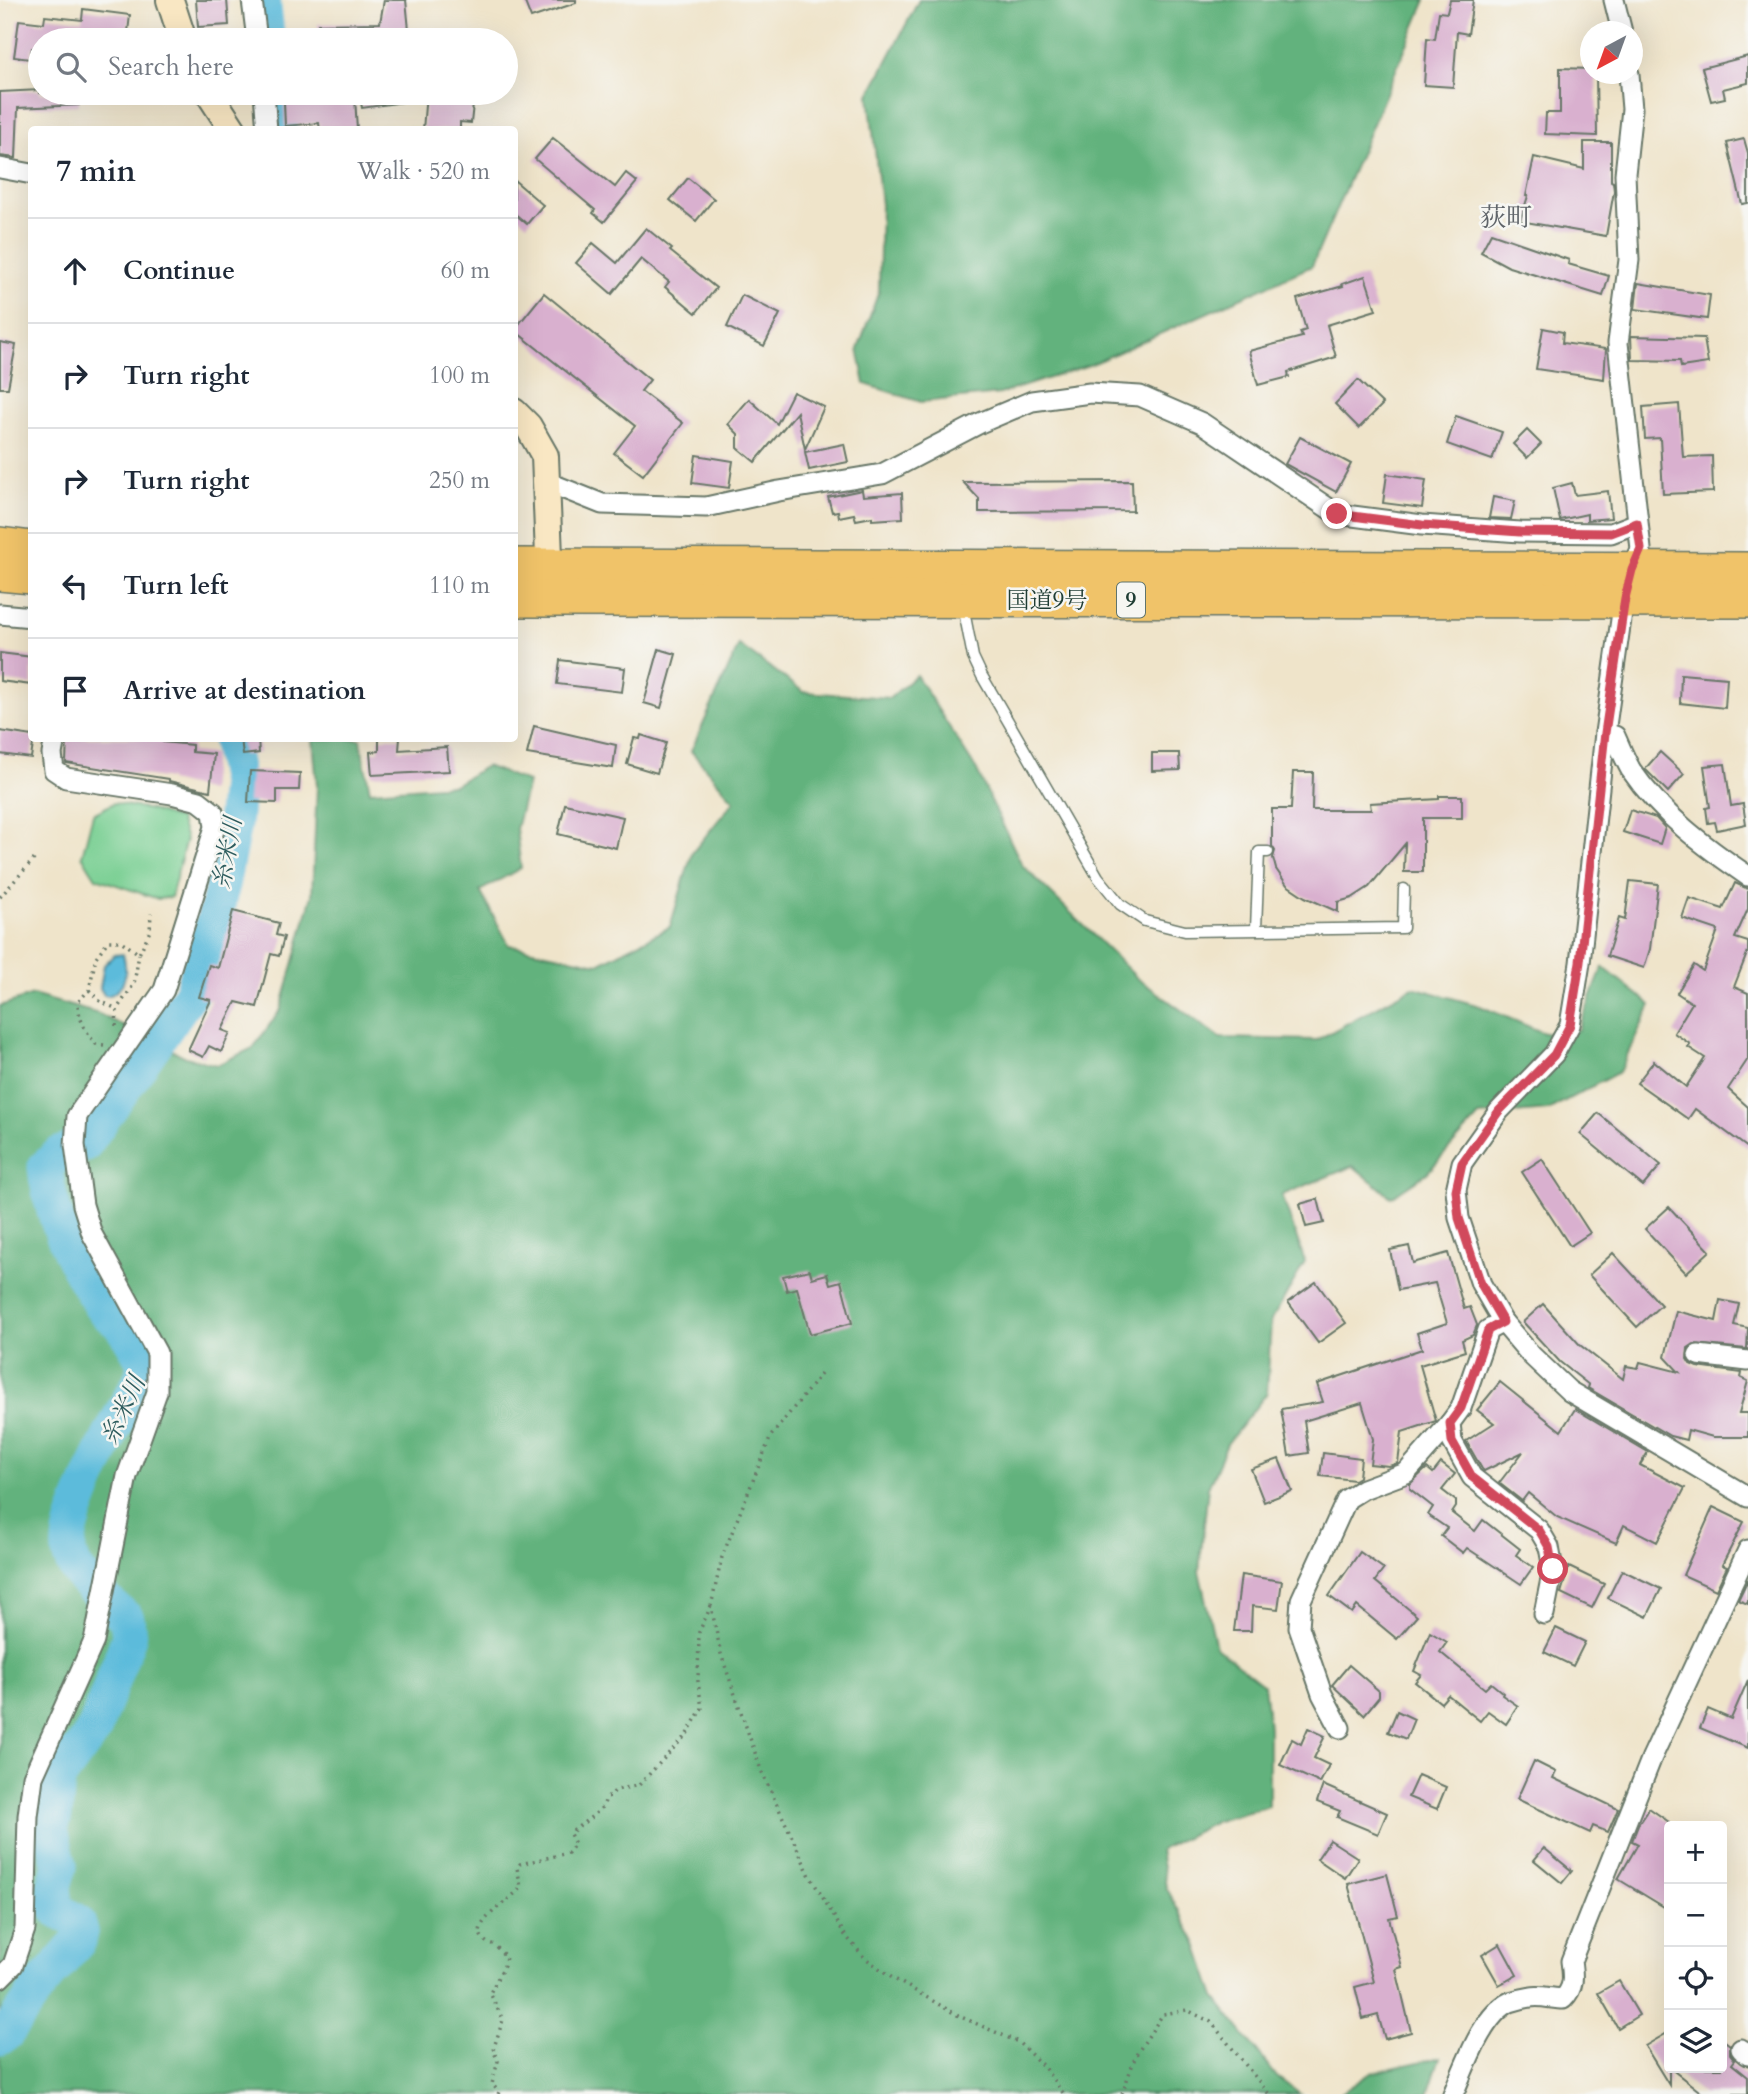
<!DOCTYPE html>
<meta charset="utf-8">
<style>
:root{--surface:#fff;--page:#f2f2f3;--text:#1f2937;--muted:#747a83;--line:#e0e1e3}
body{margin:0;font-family:Cardo,"Noto Serif JP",serif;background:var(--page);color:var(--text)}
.controls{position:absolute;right:21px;bottom:21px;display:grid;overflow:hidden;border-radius:7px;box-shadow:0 7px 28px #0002}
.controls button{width:63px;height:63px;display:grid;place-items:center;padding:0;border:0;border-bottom:2px solid var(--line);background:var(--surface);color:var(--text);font:35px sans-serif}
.compass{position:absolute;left:1580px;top:21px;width:63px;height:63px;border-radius:50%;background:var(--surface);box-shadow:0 7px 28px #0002;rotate:221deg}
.stop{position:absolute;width:21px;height:21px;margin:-16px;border:5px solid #d1495b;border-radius:50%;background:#fff}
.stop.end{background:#d1495b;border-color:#fff;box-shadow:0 2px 7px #0008}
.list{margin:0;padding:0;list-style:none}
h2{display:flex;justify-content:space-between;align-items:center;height:91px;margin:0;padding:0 28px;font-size:30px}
h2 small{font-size:23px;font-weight:400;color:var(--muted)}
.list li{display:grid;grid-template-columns:46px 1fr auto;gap:21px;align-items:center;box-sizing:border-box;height:105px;padding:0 28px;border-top:2px solid var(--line)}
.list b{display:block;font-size:26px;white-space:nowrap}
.list em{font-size:23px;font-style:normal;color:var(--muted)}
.icon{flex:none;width:38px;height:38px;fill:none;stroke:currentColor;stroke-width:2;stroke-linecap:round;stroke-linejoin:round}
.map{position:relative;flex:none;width:1748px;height:2094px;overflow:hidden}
.search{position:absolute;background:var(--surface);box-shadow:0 7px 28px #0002;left:28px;top:28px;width:490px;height:77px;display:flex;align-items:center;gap:18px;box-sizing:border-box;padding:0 24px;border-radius:38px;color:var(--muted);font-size:26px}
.panel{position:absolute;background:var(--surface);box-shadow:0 7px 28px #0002;left:28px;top:126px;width:490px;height:616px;border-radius:7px}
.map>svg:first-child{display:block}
.green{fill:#79cf93;stroke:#4c8664;stroke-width:2}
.forest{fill:#62b27d;stroke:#407858;stroke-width:2}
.water{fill:#5cbbdb;stroke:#3e7c88;stroke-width:2}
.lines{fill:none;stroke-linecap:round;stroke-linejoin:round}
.river{stroke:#5cbbdb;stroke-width:35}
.building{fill:#d9b0cf}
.lane-casing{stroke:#687768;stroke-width:13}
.street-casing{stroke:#687768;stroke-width:23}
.secondary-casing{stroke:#687768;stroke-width:30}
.highway-casing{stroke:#687768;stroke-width:38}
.path{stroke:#687768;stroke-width:3.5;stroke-dasharray:2 5;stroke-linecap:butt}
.lane{stroke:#fff;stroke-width:10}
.street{stroke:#fff;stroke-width:19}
.secondary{stroke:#f9e7c3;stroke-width:26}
.highway{stroke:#f0c369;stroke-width:35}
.route{stroke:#d1495b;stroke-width:9}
.labels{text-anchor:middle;stroke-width:5;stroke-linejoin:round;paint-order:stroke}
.shield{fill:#f6f6f2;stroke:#60746d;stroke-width:2}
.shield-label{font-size:21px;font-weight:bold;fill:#1f3d34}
.street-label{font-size:23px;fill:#1f3d34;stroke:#f6f6f2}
.water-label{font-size:24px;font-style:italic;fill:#2e5c5e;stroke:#f6f6f2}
.quarter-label{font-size:26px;fill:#60656a;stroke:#f6f6f2}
</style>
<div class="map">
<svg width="1748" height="2094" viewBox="0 0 1748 2094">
<rect width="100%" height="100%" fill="#f6f6f2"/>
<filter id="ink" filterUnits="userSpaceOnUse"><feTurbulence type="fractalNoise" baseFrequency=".0143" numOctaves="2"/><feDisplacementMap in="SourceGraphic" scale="14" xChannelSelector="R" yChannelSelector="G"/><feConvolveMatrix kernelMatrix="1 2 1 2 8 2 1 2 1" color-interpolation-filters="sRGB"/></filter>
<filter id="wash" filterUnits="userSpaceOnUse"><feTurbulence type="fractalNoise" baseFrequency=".00686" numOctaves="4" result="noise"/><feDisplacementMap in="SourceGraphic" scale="28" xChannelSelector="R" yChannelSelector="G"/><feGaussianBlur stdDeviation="1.57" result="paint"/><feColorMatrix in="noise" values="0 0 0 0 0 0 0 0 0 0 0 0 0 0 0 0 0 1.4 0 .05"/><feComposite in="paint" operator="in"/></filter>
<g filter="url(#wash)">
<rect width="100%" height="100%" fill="#efe4ca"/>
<polygon class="green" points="114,803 151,810 179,819 186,839 171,897 158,899 96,878 82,856 93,814"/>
<g class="forest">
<polygon points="919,0 1426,0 1312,266 1092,364 1000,394 921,402 865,384 858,349 879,291 881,205 869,95"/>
<polygon points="739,645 804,692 890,698 916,675 976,769 1022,865 1137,978 1220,1038 1317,1040 1413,987 1480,1006 1544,1033 1578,1030 1603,967 1651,1005 1619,1072 1548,1110 1479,1116 1427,1173 1391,1197 1353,1166 1282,1195 1305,1262 1271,1321 1267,1393 1227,1444 1208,1488 1199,1571 1216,1647 1264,1685 1269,1728 1269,1806 1217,1821 1160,1850 1166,1887 1197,1944 1215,1997 1277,2077 1300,2094 0,2094 0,1006 33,995 99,1014 186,1057 217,1065 253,1048 281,1009 312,895 317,786 313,739 360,739 370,791 454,785 486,766 528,782 516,829 521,868 480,891 509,945 598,964 670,927 692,853 734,801 691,751"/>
<polygon points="1440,2057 1428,2094 1340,2094 1371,2073"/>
</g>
<path class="water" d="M 123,954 C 128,972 127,988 108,996 L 104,995 L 100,988 L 104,965 L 114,955 Z"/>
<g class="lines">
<g class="river">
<polyline points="263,0 268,40"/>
<polyline points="276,93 280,130"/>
<path d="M 0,2038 L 7,2033 L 38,1988 L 79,1941 L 81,1932 L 78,1922 L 56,1909 L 54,1886 L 60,1866 L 51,1830 L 55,1815 L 58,1779 L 94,1730 L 129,1637 L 127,1619 C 107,1600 79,1582 70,1556 C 60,1529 110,1435 125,1407 C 131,1395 145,1379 143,1364 C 143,1357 127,1333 122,1327 C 117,1320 108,1316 103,1309 C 75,1267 50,1217 45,1167 L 59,1154 L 85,1144 L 191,993 L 219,901 L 234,824 L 238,783 L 229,738"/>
</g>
</g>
<g id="blocks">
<g class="building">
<polygon points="196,0 227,0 229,25 198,27"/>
<polygon points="384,0 406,0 410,40 319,40 318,24 380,23"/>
<polygon points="524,0 576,0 576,3 531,18"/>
<polygon points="1450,0 1473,0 1468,34 1457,32 1453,87 1424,85 1427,38 1435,39 1439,12 1447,13"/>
<polygon points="83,9 130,15 127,40 95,40 58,35 58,40 40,40 40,49 32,48 30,59 14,57 19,20 44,23 45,16 82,20"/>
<polygon points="1748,56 1748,83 1723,89 1725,98 1711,101 1702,68"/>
<polygon points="1560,68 1591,69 1591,74 1596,74 1597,136 1545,134 1546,113 1560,113"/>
<polygon points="40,90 40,93 79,93 79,105 18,108 16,158 0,156 0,92"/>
<polygon points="288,93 307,93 307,101 355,98 357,129 320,130 319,123 285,126 284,102 288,102"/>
<polygon points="359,93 403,93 404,102 362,108"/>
<polygon points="426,93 474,95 471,123 460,122 460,130 423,130"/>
<polygon points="553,138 615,187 626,173 637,182 604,222 593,213 595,210 535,159"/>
<polygon points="1744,139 1748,153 1748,203 1742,204 1727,143"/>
<polygon points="1584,142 1611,142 1611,181 1613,182 1614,191 1606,236 1520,221 1528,196 1526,196 1534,157 1584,169"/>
<polygon points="688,178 714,199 696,221 670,200"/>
<polygon points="514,180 543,205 527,224 514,213"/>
<polygon points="646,228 672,249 670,251 716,288 696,313 665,287 669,282 641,259 612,294 576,263 593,243 617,263"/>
<polygon points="1491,233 1569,260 1568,264 1609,276 1603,296 1509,267 1481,252"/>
<polygon points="1365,276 1376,310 1327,325 1336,357 1288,372 1289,377 1258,385 1249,351 1302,337 1300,332 1306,330 1297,299 1343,286 1342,284"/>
<polygon points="1638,283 1710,295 1707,319 1635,309"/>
<polygon points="544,293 650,380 641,391 683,423 643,475 614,453 635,426 514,330"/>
<polygon points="742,295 780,314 764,346 727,327"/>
<polygon points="1543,328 1563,332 1562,343 1606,349 1604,379 1536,369"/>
<polygon points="1631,336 1704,338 1708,363 1681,367 1680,361 1632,360"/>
<polygon points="0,342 16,345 8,388 0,388"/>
<polygon points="1358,380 1383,404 1359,428 1335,404"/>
<polygon points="793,392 824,407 805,449 797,412 755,462 738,448 738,434 728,424 749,399 777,424"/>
<polygon points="1679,404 1683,457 1712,456 1713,492 1663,494 1660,438 1645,439 1643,407"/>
<polygon points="1456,416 1502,432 1492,460 1447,444"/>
<polygon points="1527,430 1541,444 1527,458 1513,444"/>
<polygon points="1300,437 1351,464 1336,492 1285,464"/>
<polygon points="844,444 848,462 809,470 805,452"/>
<polygon points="696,455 733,461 729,488 692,483"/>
<polygon points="1387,474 1426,480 1422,508 1383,503"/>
<polygon points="1132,481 1133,511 979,512 979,499 963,482"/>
<polygon points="1572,483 1575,495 1608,491 1611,518 1587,520 1587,514 1560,520 1553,488"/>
<polygon points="862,490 863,496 902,493 903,518 872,520 872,517 856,520 854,514 839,517 838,511 832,512 828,497"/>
<polygon points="1493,497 1515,501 1511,519 1489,518"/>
<polygon points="659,649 676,654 661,708 644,703"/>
<polygon points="0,653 32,657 32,685 0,681"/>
<polygon points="560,660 625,668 622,692 557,684"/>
<polygon points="1681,674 1727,678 1725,708 1680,703"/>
<polygon points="534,726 616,745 613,768 527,754"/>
<polygon points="0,731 32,736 34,738 31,758 0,754"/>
<polygon points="641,735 666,743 657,773 627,764 634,738 640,739"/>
<polygon points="67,738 163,738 163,742 192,745 192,752 214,754 210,791 169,781 169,779 66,763"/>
<polygon points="241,738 258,738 259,753 243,755"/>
<polygon points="379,738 400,738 399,750 447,747 449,771 372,775 370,752 379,751"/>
<polygon points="1660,752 1684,774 1668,792 1645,769"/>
<polygon points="1152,753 1179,753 1180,770 1152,771"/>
<polygon points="1725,764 1731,806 1743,804 1746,824 1717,830 1715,822 1708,823 1706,808 1710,807 1704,766"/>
<polygon points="250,771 300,773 299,790 277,790 277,803 248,802"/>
<polygon points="1293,772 1313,772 1312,810 1371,810 1370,803 1439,799 1439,796 1462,796 1462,818 1423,818 1423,872 1404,872 1405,844 1369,887 1352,898 1338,902 1338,912 1305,897 1287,885 1276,869 1273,858 1275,851 1272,846 1272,809 1291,809"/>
<polygon points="565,804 623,817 616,848 558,834"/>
<polygon points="1630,810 1656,818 1665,828 1660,844 1623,832"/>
<polygon points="1630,881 1658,884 1650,949 1644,968 1607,956 1619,918 1625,920"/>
<polygon points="1735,883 1748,889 1748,909 1735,938 1748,942 1748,951 1734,987 1748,993 1748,1059 1728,1089 1748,1107 1748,1148 1695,1109 1688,1119 1637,1083 1654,1061 1686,1087 1705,1058 1688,1047 1690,1044 1674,1033 1692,1003 1677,993 1694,965 1703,971 1718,930 1682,918 1689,898 1723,909"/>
<polygon points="233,911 279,923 276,935 284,937 279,956 271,954 257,1007 236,1002 222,1030 230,1033 221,1052 209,1046 203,1057 188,1050 211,1000 199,997 209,965 218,968"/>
<polygon points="1598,1113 1661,1165 1643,1186 1580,1134"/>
<polygon points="1542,1159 1590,1233 1570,1246 1522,1172"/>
<polygon points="1318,1199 1324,1223 1306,1227 1300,1204"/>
<polygon points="1669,1207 1710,1251 1686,1273 1645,1229"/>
<polygon points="1409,1246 1413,1263 1448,1253 1464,1309 1470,1307 1477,1325 1473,1335 1462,1340 1465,1351 1420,1365 1436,1421 1402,1432 1398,1463 1389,1466 1370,1464 1373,1439 1362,1403 1304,1421 1309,1453 1289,1456 1281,1409 1323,1402 1317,1384 1422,1349 1417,1333 1447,1323 1435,1283 1398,1290 1390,1250"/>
<polygon points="1613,1253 1661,1305 1637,1327 1589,1275"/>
<polygon points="810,1270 812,1278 827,1274 830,1284 841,1281 852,1323 810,1334 797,1288 787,1291 783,1276"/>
<polygon points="1316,1282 1346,1323 1318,1343 1288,1302"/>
<polygon points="1720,1300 1739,1304 1734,1325 1748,1328 1747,1349 1694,1344 1688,1348 1687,1359 1690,1364 1697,1367 1742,1373 1741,1378 1748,1381 1739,1413 1748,1413 1748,1437 1713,1437 1688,1430 1686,1440 1670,1436 1588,1388 1589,1385 1560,1362 1523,1322 1543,1304 1580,1345 1623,1379 1626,1366 1638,1368 1640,1362 1679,1372 1665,1357 1676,1311 1716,1321"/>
<polygon points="1500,1382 1561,1431 1575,1409 1648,1452 1640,1465 1685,1488 1657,1542 1624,1525 1616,1543 1557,1517 1528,1493 1522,1501 1499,1483 1523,1452 1484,1471 1482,1469 1466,1441 1494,1423 1477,1410"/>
<polygon points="1323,1453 1361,1458 1359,1477 1354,1480 1320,1476"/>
<polygon points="1279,1459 1292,1491 1264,1502 1251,1469"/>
<polygon points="1441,1463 1455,1474 1442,1490 1456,1501 1456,1507 1452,1513 1475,1531 1483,1520 1520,1549 1516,1555 1533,1567 1521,1584 1467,1548 1463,1553 1441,1536 1447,1528 1428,1515 1433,1507 1410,1489 1410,1484 1427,1468 1433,1473"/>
<polygon points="1713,1507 1744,1522 1722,1565 1727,1567 1716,1590 1683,1575"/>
<polygon points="1360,1552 1384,1569 1375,1581 1417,1616 1397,1639 1357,1606 1352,1613 1329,1596"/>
<polygon points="1569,1567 1604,1584 1592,1608 1561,1593"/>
<polygon points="1622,1570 1661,1589 1647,1617 1608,1598"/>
<polygon points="1241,1575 1282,1581 1278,1609 1252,1606 1251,1631 1234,1631"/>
<polygon points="1748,1579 1748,1604 1738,1600"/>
<polygon points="1556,1628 1585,1642 1573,1666 1544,1652"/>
<polygon points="1430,1632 1447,1642 1440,1652 1485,1689 1491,1683 1503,1693 1502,1695 1518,1706 1506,1724 1488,1711 1480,1721 1448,1695 1441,1703 1415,1682 1421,1675 1414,1671"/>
<polygon points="1349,1665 1379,1691 1379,1697 1364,1715 1332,1685"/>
<polygon points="1748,1680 1748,1748 1700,1728 1708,1709 1731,1719"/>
<polygon points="1397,1711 1414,1719 1406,1739 1388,1732"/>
<polygon points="1308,1728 1325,1736 1314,1758 1329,1765 1320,1783 1280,1765 1292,1739 1301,1744"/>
<polygon points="1534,1761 1556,1772 1553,1778 1618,1809 1608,1832 1593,1826 1590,1833 1517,1799"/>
<polygon points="1418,1775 1446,1787 1437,1809 1408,1797"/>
<polygon points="1323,1785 1387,1813 1378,1834 1337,1817 1340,1811 1317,1802"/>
<polygon points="1649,1808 1669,1822 1669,1910 1618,1879 1638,1844 1632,1841 1639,1823"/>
<polygon points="1330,1840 1358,1858 1345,1878 1317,1859"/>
<polygon points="1544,1848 1572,1871 1562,1883 1534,1860"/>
<polygon points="1387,1874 1398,1916 1389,1918 1402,1967 1396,1969 1411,2032 1385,2039 1378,2015 1363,2019 1355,1987 1374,1982 1348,1884"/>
<polygon points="1500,1944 1517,1975 1499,1985 1482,1955"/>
<polygon points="1619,1981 1639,2015 1618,2028 1598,1993"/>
<polygon points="1669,2032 1669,2085 1645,2046"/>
<polygon points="1722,2039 1730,2045 1730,2054 1735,2060 1732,2064 1748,2077 1748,2094 1703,2094 1670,2068 1722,2068"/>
</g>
</g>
</g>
<g filter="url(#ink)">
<use href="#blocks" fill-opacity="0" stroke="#687768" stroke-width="2"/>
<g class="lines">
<g class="lane-casing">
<g id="lane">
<polyline points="963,606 973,657 982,676 1098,877 1120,904 1145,921 1185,931 1403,928 1404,889"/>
<polyline points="1256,929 1259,852 1268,852"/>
</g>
</g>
<g class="street-casing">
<g id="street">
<polyline points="252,0 257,40"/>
<polyline points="1614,0 1622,32"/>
<polyline points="1629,74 1632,109 1625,174 1629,260 1618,343 1641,549 1632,570 1624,598 1605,733 1580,963 1570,1025 1554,1054 1499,1111 1462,1163 1456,1190 1459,1218 1481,1284 1503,1322 1531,1355 1569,1391 1748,1497"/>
<polyline points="264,93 267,130"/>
<polyline points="0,168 32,174"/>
<polyline points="547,482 602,504 706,507 779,491 882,474 980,423 1032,401 1090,393 1140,396 1202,423 1337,514 1422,525 1520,532 1611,533 1637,523"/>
<polyline points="0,614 32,617"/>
<path d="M 1605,733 L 1615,736 C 1620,747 1625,760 1631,770 C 1661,814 1705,847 1748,876"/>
<polyline points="1503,1322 1488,1330 1461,1408 1450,1423 1452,1441 1472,1477 1539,1530 1549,1547 1553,1569 1544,1614"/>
<polyline points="1698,1355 1748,1361"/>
<polyline points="1340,1728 1322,1694 1299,1627 1301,1600 1347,1499 1363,1489 1406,1473 1450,1423"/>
<polyline points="0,1978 13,1965 25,1929 28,1816 33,1777 94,1641 127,1476 157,1392 157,1353 92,1234 83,1205 75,1145 77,1116 164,990 215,827 213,812 199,801 172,794 66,778 54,770 52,754 55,738"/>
<polyline points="1741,2049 1748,2055"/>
<path d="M 1453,2094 C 1465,2067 1482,2015 1510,2002 C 1516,2000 1525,1998 1531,1997 C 1541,1995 1553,1999 1563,1999 C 1575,1987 1573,1976 1571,1961 L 1652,1757 L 1748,1550"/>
</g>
</g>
<g class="secondary-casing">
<g id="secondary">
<polyline points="170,0 183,40"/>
<polyline points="209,93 233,130"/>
<polyline points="514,412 528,426 545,456 550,582"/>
</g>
</g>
<g class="highway-casing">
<g id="highway">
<polyline points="0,545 32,549"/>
<polyline points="514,566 1748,570"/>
<polyline points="0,573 32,576"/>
<polyline points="514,599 1748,600"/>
</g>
</g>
<g class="path">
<polyline points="0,897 36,857"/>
<polyline points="89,990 100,1001 117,1009"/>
<polyline points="116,1026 117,1009 134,984 139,954"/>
<path d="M 104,1045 L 96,1044 C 86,1033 78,1018 78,1002 L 89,990 L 96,957 L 108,941 L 121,941 L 139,954 L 150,931 L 151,913"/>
<polyline points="821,1374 771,1436 722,1557 711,1606 721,1654 761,1770 810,1876 845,1935 864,1957 891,1977 959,2016 1018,2042 1043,2066 1064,2094"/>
<path d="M 498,2094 L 499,2092 L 492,2084 L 498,2061 L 493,2050 L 503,2020 L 490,1993 L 504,1966 L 506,1957 C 502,1953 498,1948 494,1945 C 487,1941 490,1946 484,1940 C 467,1923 512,1900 521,1887 L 517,1868 L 520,1864 L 568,1853 L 575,1844 L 570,1834 C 580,1823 604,1812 605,1800 L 616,1790 L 639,1785 L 687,1734 L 702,1708 L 698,1682 L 699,1632 L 711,1606"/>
<polyline points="1122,2094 1136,2055 1163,2014 1187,2010 1211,2022 1269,2094"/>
</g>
<use href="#lane" class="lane"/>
<use href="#street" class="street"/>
<use href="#secondary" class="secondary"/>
<use href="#highway" class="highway"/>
</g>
</g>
<g class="lines" filter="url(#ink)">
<polyline class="route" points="1337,514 1422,525 1520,532 1611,533 1637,523 1641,549 1632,570 1625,598 1605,733 1580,962 1570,1025 1554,1055 1499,1111 1462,1163 1456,1190 1459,1218 1481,1284 1503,1322 1488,1330 1461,1408 1450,1423 1452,1441 1472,1477 1539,1530 1549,1547 1553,1569"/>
</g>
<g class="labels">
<rect class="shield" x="1117" y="582.5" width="28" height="35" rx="5"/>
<g class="shield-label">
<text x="1131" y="607">9</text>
</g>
<g class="street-label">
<text x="1047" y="608">国道9号</text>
</g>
<g class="water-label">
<text transform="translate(227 853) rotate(-80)" y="8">糸米川</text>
<text transform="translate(123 1410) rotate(-65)" y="8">糸米川</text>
</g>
<g class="quarter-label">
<text x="1506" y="226">荻町</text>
</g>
</g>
</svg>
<div class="controls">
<button>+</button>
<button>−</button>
<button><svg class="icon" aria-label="locate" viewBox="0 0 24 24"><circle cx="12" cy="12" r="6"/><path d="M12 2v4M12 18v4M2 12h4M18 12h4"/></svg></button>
<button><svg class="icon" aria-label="layers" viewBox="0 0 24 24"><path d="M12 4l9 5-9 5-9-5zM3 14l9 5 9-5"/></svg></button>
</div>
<svg class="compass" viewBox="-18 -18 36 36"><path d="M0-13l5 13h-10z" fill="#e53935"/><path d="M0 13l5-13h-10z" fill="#747a83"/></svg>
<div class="stop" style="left:1553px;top:1569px"></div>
<div class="stop end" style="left:1337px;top:514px"></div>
<div class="search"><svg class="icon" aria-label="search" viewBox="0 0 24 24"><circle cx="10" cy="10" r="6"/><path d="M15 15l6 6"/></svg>Search here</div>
<section class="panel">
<h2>7 min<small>Walk · 520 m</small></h2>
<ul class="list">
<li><svg class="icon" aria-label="ahead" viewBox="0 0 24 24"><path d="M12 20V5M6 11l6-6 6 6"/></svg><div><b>Continue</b></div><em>60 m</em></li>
<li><svg class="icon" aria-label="right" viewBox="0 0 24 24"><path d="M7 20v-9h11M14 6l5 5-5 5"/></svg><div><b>Turn right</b></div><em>100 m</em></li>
<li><svg class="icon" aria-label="right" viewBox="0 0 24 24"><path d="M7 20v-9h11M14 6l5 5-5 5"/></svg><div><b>Turn right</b></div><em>250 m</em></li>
<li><svg class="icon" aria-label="left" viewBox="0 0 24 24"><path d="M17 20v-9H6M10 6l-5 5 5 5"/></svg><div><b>Turn left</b></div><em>110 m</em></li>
<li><svg class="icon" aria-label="arrive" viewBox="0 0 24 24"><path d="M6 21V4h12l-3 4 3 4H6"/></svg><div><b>Arrive at destination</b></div></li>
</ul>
</section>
</div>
